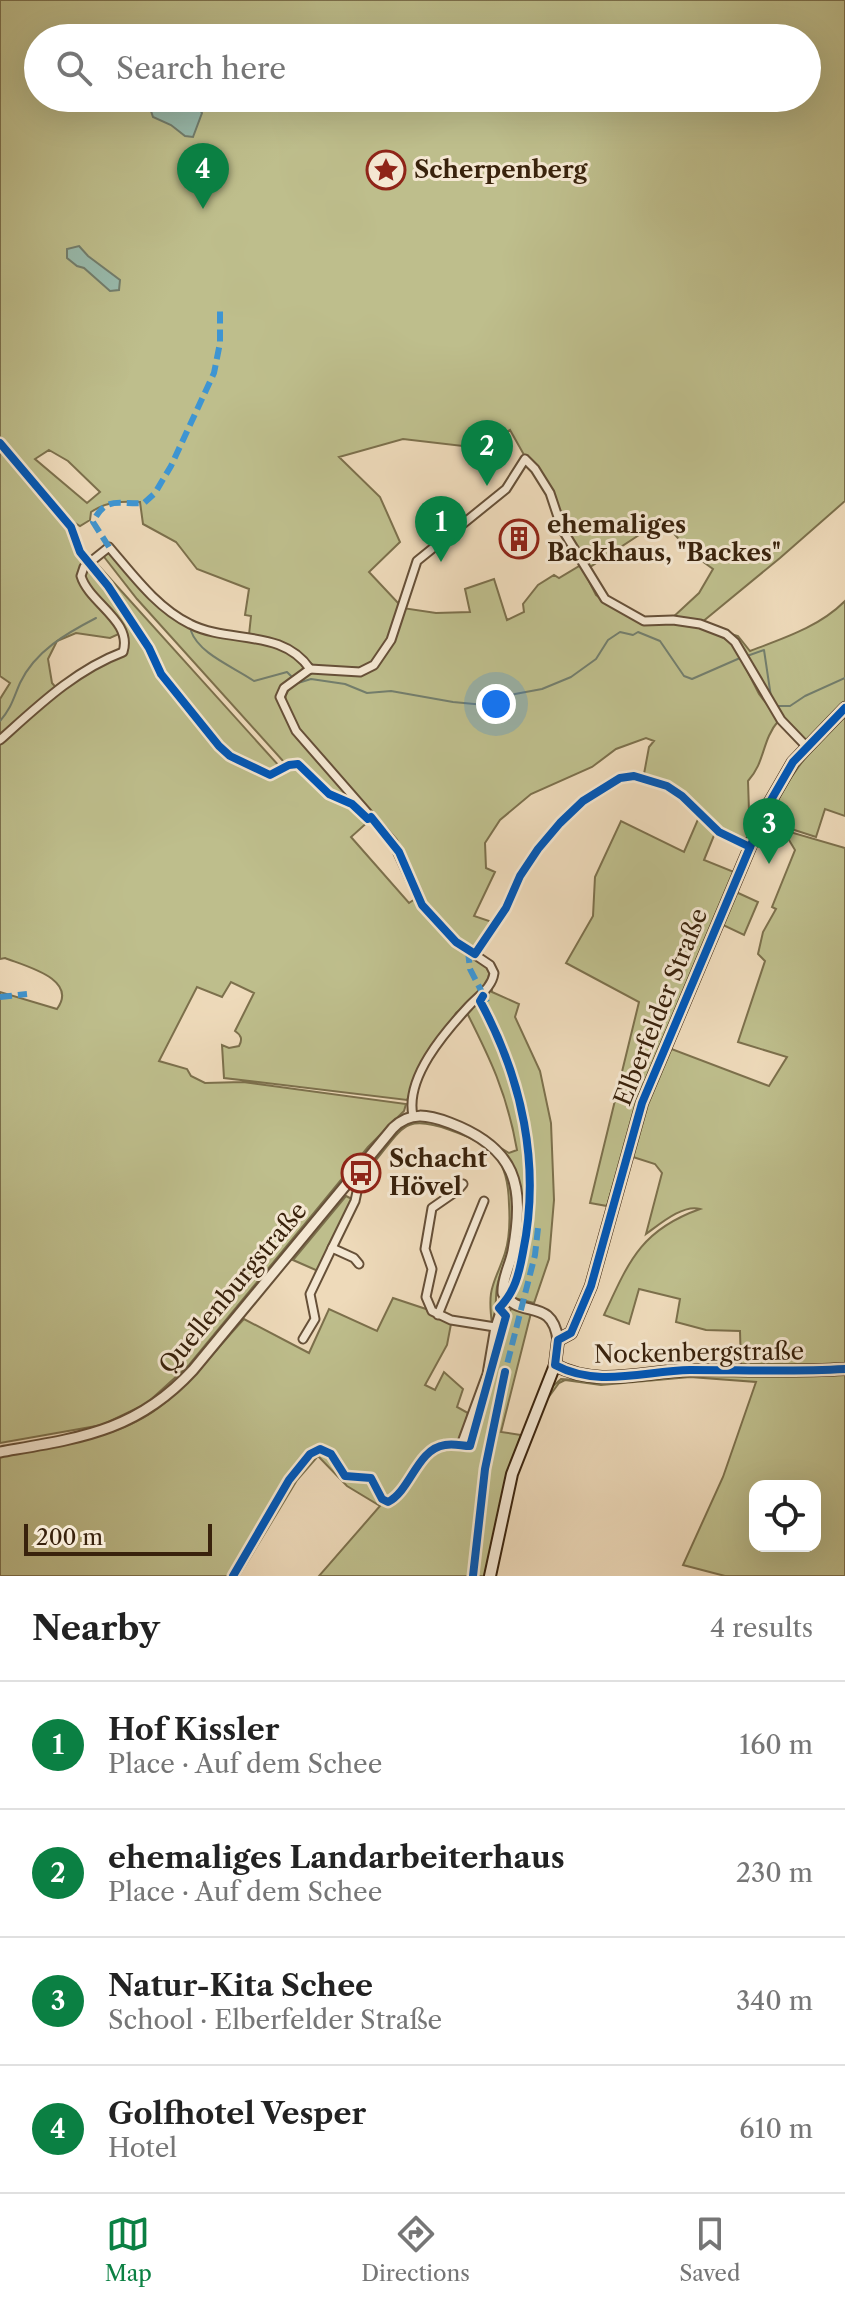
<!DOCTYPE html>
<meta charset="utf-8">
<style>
:root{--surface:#fff;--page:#f2f2f2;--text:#222;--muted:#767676;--line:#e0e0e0;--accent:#0b8043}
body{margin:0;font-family:"Libre Caslon Text",serif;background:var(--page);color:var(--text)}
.controls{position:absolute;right:24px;bottom:24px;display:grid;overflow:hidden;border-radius:16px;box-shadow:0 8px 32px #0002}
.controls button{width:72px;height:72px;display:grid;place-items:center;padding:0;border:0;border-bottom:2px solid var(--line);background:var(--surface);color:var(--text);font:40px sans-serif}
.scale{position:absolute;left:24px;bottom:20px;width:188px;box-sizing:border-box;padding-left:8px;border:4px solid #39220c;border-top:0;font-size:22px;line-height:28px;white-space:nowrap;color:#39220c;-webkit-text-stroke:6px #f4e7d2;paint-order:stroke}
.you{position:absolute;left:496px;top:704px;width:28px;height:28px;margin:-20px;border:6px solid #fff;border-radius:50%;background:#1a73e8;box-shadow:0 0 0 12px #1a73e833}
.badge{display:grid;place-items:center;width:52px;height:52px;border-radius:50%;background:var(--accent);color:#fff;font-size:26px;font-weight:700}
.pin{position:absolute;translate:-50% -66px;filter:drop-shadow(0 2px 4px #0008)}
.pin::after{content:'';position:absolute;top:42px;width:28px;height:24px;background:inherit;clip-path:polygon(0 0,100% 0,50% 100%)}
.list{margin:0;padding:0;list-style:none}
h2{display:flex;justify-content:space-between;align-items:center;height:104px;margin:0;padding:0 32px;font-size:34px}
h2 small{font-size:26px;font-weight:400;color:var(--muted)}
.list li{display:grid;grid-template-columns:52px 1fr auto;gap:24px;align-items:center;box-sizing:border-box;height:128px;padding:0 32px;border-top:2px solid var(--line)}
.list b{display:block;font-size:30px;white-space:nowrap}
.list p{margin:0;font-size:26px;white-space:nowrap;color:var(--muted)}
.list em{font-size:26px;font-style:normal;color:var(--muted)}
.icon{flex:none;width:44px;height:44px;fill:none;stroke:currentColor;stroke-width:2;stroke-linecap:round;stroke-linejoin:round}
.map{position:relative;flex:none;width:845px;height:1576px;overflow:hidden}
.search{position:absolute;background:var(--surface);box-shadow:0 8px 32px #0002;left:24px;right:24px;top:24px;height:88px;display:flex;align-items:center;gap:20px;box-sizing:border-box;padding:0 28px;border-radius:44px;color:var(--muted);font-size:30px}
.sheet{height:616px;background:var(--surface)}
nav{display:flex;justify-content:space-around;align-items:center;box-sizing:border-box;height:112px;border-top:2px solid var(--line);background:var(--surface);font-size:22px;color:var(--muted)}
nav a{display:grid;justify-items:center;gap:4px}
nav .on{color:var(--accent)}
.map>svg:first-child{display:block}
.green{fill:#bebe8c;stroke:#7c704c;stroke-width:2;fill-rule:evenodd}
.water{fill:#99bbad;stroke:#737e6d;stroke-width:2}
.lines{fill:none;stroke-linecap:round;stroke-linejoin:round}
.stream{stroke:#737e6d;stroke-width:2}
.minor-casing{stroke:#665038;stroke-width:11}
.tertiary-casing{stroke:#665038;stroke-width:13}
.secondary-casing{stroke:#39220c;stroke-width:14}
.minor{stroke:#f4e7d2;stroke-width:7}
.tertiary{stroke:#f4e7d2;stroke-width:9}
.secondary{stroke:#f4e7d2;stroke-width:10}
.quiet{stroke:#3e95d2;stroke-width:6;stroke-dasharray:12 6;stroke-linecap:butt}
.cycleway-casing{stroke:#f4e7d2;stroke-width:13}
.cycleway{stroke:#0057b8;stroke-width:8}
.labels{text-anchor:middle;stroke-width:6;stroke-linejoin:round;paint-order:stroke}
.poi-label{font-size:24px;font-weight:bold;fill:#39220c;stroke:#f4e7d2;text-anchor:start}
.street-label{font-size:24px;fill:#39220c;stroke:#f4e7d2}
</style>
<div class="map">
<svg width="845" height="1576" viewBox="0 0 845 1576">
<rect width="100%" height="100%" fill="#eedaba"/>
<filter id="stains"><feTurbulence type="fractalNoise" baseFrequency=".0025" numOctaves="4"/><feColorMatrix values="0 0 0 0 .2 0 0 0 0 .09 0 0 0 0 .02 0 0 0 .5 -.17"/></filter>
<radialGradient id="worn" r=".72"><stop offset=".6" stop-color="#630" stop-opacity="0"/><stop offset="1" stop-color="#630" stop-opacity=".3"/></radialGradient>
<g class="green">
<path d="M 0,0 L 845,0 L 845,501 L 780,558 L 701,623 L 671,619 L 699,593 L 713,569 L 691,553 L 662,520 L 587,569 L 559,519 L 551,492 L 543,477 L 528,462 L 510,430 L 480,448 L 403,439 L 339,457 L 380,497 L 400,542 L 369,572 L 400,605 L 389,639 L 377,658 L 363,668 L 314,666 L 296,651 L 274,640 L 249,635 L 251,616 L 245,615 L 249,589 L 197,569 L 176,542 L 143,524 L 140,502 C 121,501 108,501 91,512 L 90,520 L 80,526 L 70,520 L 66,526 L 79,544 L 280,767 L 284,762 L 137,599 L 101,553 L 110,551 C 134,579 159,613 195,629 C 228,643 289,629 306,669 L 283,687 L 279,698 L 287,720 L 305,746 L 309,743 C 292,723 271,699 298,680 C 303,677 309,672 314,671 C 333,668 353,678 371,668 C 390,658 397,628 403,608 L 436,613 L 470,612 L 465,589 L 494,579 L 507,620 L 524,612 L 523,604 L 538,585 L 554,575 L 559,578 L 581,565 L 596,595 L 630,617 L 655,624 L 687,623 L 709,630 L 733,643 L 759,694 L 779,720 C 761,741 766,761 748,781 L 749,811 L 757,818 L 750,835 L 744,840 L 721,829 L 679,791 L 644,774 L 649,747 L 654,741 L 646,738 L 616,749 L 592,767 L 531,794 L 500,820 L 485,843 L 486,868 L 495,872 L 474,916 L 495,923 L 475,950 L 458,940 L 423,903 L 394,839 L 354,793 L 348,796 L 370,820 L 351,837 L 409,903 L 415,899 L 454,943 L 482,961 L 490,970 L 492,992 L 519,1004 L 515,1017 L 540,1071 L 551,1123 L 554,1200 L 549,1259 L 534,1303 L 514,1298 L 509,1290 C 518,1246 534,1185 501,1148 L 509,1153 L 517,1150 C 507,1093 490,1058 464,1007 L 456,1013 L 443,1035 L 422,1061 L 407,1100 L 224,1078 L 222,1045 L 229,1048 L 239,1046 C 243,1039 241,1035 235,1031 L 254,993 L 231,982 L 222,997 L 197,987 L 159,1061 L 187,1069 L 191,1076 L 205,1083 L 243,1082 L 406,1104 L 404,1111 L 368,1147 L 189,1365 L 146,1404 L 102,1425 L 0,1443 L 0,992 L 57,1009 C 79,979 25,966 5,958 L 0,959 L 0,699 L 10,683 L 0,676 ZM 38,38 L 807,38 L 807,98 L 38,98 ZM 49,450 L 68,461 L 100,492 L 87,503 L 35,459 ZM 123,632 L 128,638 L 127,648 L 58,690 L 52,683 L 48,659 L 57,641 L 76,633 L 110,638 Z"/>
<path d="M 845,601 L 845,701 L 806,741 L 782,719 L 731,634 L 738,636 L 750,651 C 784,638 819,627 845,601 Z"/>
<path d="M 845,714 L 845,816 L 825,809 L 816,837 L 785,827 L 783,830 L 845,848 L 845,1364 L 741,1366 L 740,1331 L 706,1330 L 676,1322 L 680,1299 L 639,1289 L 629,1324 L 604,1315 C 629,1261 641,1230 700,1209 C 683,1204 660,1224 646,1234 L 662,1173 L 655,1164 L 630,1156 L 650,1094 L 669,1048 L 769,1086 L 787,1057 L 738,1042 L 765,961 L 758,954 L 763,932 L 776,909 L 772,907 L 795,850 L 783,830 L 766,825 C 788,774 807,754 845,714 Z"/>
<path d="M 699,817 L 715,833 L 704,860 L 734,872 C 688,982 640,1091 607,1206 L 590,1203 L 639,1002 L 566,963 L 593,916 L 595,877 L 621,821 L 684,852 Z"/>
<polygon points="736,892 758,902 744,935 723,925"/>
<path d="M 414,1119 C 447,1120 496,1139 509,1171 C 517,1190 514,1219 511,1239 C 509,1256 500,1271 497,1287 C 495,1299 497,1312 492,1324 C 487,1286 494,1286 505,1253 C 510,1237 510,1220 509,1204 C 508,1158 493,1145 450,1130 C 405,1114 403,1127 376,1160 L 372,1157 L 402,1124 Z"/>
<polygon points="346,1196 354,1200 318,1271 293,1260"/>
<path d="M 393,1298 L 429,1310 L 451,1324 L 447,1345 L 425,1385 L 435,1390 L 444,1372 L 463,1389 L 457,1407 L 468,1413 L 460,1441 L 432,1446 L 391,1499 L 384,1498 L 373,1478 C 365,1475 354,1479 347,1475 C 335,1467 338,1454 319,1447 C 291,1459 250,1546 230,1576 L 0,1576 L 0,1455 C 47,1446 101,1442 143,1418 C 183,1395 213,1352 244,1319 L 309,1353 L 329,1309 L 377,1331 Z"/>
<path d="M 511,1308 L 531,1313 L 501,1432 L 521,1435 C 505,1480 493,1528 487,1576 L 319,1576 L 380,1506 L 347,1486 L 318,1456 L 297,1480 L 239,1576 L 234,1576 L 292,1480 L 311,1455 L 320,1451 L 328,1454 L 345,1479 L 372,1481 C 377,1491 377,1501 388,1504 C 409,1492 420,1450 445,1447 C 453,1446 463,1448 471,1448 Z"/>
<path d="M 845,1374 L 845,1576 L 725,1576 L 683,1565 L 723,1477 L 756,1382 L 690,1377 L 601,1385 L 565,1380 L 559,1383 L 548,1398 L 553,1386 L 561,1379 L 610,1382 L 671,1375 ZM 755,1486 L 815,1486 L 815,1546 L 755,1546 Z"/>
</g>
<g class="water">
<path d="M 156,98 C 173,98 193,95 202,113 L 193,137 L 185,136 L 171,125 L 153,117 L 151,111 Z"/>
<polygon points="79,246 88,256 120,280 119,290 110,291 84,268 77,266 67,258 67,249"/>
</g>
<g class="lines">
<g class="stream">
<path d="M 191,631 C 199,654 234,667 254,681 L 287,672 L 292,677"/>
<polyline points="747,656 764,650 771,697"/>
<polyline points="298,683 311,679 345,684 367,693 391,691 453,702 485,705 515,694 542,689 571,677 596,659 608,640 620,632 633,635 638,632 660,641 684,676 692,679 740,658"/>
<polyline points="777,706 790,706 805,696 845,678"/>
<path d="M 0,721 C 12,707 13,699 20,683 C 35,651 67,633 96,618"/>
</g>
<g class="minor-casing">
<g id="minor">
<polyline points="310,669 360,672 374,665 391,640 417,561 506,489 525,459 535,469 550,493 562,529 605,599 644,621 673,620 700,624 726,634 735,642 781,720 806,746"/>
<path d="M 310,669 L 284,688 L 280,697 L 296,731 L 393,842 L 422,905 L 456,942 L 490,965 L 494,973 C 492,988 478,996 468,1007 C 444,1033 405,1078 413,1116"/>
<path d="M 0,740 C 38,706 75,670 123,652 C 133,621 89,603 81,576 L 84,567 L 109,547 C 133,575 157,608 190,624 C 229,644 282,628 310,669"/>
<polyline points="475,954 506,908 520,876 538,849 560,823 583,801 620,778 634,776 667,786 682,796 719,832 750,847"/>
<polyline points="463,1184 458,1190 432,1208 425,1249 432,1269 426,1297 432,1311 451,1320 495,1327"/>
<polyline points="332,1248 355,1201 358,1187 351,1178"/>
<polyline points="438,1315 484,1201"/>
<polyline points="303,1339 315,1319 310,1294 332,1248 354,1258 359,1264"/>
<polyline points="461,1445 487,1374 495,1327 505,1297"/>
</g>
</g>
<g class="tertiary-casing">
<path id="tertiary" d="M 0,1452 C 79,1438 136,1432 193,1370 L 393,1128 C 410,1111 428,1115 450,1123 C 516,1148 525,1185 513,1251 C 510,1266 502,1279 503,1293 C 520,1320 552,1296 558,1340"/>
</g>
<g class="secondary-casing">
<g id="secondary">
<path d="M 555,1365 C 598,1388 644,1371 690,1370 C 742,1370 793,1372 845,1369"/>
<polyline points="490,1576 512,1474 555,1365 558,1340 571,1333 591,1286 642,1103 767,807 793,762 845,708"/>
</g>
</g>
<use href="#minor" class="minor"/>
<use href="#tertiary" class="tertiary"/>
<use href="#secondary" class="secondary"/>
<g class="quiet">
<path d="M 109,547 L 93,522 C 106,495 119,505 144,503 L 155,493 L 171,466 L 214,373 L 220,343 L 220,307"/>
<polyline points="468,951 470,969 487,1002"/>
<polyline points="0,997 27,994"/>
<polyline points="503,1380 535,1255 538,1228"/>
</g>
<g class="cycleway-casing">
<g id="cycleway">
<polyline points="0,443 71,527 80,552 108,586 149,648 161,674 219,746 230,756 270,775 289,765 298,764 329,794 352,804 368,819 371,817 399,852 422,905 456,942 475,954 506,908 520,876 538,849 560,823 583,801 620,778 634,776 667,786 682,796 719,832 750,847"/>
<path d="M 845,708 L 793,762 L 767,807 L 642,1103 L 591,1286 L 571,1333 L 558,1340 L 555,1365 C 598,1388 644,1371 690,1370 C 742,1370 793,1372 845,1369"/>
<path d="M 233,1576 L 289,1480 L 310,1454 L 320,1449 L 331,1454 L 345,1476 L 371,1478 L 382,1499 L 388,1502 C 411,1490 417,1449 445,1445 C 454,1443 462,1446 470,1446 L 506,1316 L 499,1308 C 515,1292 519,1274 523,1252 C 541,1165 522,1078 480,1001 L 483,996"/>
<polyline points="473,1576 485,1469 505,1372"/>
</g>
</g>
<use href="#cycleway" class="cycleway"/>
</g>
<defs>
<g id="sight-ring" transform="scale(2)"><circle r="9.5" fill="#f4e7d2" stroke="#8f2418" stroke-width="1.5"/><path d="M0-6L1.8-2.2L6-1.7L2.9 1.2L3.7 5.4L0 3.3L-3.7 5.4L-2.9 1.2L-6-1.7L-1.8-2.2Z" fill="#8f2418"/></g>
<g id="building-ring" transform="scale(2)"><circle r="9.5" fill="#f4e7d2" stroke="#8f2418" stroke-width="1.5"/><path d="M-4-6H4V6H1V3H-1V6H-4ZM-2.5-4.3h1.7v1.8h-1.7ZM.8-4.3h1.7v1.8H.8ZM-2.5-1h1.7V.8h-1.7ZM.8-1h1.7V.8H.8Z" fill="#8f2418"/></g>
<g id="bus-ring" transform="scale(2)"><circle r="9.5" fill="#f4e7d2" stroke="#8f2418" stroke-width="1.5"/><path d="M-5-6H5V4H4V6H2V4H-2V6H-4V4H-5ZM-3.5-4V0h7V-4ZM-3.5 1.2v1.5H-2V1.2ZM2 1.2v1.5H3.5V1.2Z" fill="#8f2418"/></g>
</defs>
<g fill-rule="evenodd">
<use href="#sight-ring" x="386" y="170"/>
<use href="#building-ring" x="519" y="539"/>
<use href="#bus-ring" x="361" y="1173"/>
</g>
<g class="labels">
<g class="poi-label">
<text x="414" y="178">Scherpenberg</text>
<text x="547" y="533">ehemaliges<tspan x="547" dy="28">Backhaus, "Backes"</tspan></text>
<text x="389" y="1167">Schacht<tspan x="389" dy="28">Hövel</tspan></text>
</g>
<g class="street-label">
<text transform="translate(661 1007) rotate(-68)" y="8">Elberfelder Straße</text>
<text transform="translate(233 1288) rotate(-50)" y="8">Quellenburgstraße</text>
<text transform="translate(699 1353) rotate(-1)" y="8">Nockenbergstraße</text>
</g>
</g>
<rect width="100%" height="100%" filter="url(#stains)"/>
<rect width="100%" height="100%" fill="url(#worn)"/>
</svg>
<div class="controls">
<button><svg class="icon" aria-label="locate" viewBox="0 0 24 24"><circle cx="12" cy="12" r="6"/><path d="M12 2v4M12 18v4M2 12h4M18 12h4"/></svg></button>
</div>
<div class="scale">200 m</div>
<div class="you"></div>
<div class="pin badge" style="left:441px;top:562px">1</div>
<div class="pin badge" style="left:487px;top:486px">2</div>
<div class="pin badge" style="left:769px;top:864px">3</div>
<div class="pin badge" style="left:203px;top:209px">4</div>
<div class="search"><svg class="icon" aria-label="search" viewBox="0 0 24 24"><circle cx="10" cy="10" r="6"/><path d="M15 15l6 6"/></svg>Search here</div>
</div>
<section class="sheet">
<h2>Nearby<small>4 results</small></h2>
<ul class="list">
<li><span class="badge">1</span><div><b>Hof Kissler</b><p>Place · Auf dem Schee</p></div><em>160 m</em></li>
<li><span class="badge">2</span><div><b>ehemaliges Landarbeiterhaus</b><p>Place · Auf dem Schee</p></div><em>230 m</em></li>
<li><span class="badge">3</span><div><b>Natur-Kita Schee</b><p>School · Elberfelder Straße</p></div><em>340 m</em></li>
<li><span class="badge">4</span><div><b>Golfhotel Vesper</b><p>Hotel</p></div><em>610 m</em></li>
</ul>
</section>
<nav>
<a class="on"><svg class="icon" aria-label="map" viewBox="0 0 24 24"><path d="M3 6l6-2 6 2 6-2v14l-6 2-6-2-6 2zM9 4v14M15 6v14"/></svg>Map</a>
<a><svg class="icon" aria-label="directions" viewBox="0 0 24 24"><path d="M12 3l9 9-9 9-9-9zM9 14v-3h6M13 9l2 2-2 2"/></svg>Directions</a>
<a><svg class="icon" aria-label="saved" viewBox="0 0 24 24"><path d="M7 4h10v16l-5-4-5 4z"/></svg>Saved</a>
</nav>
